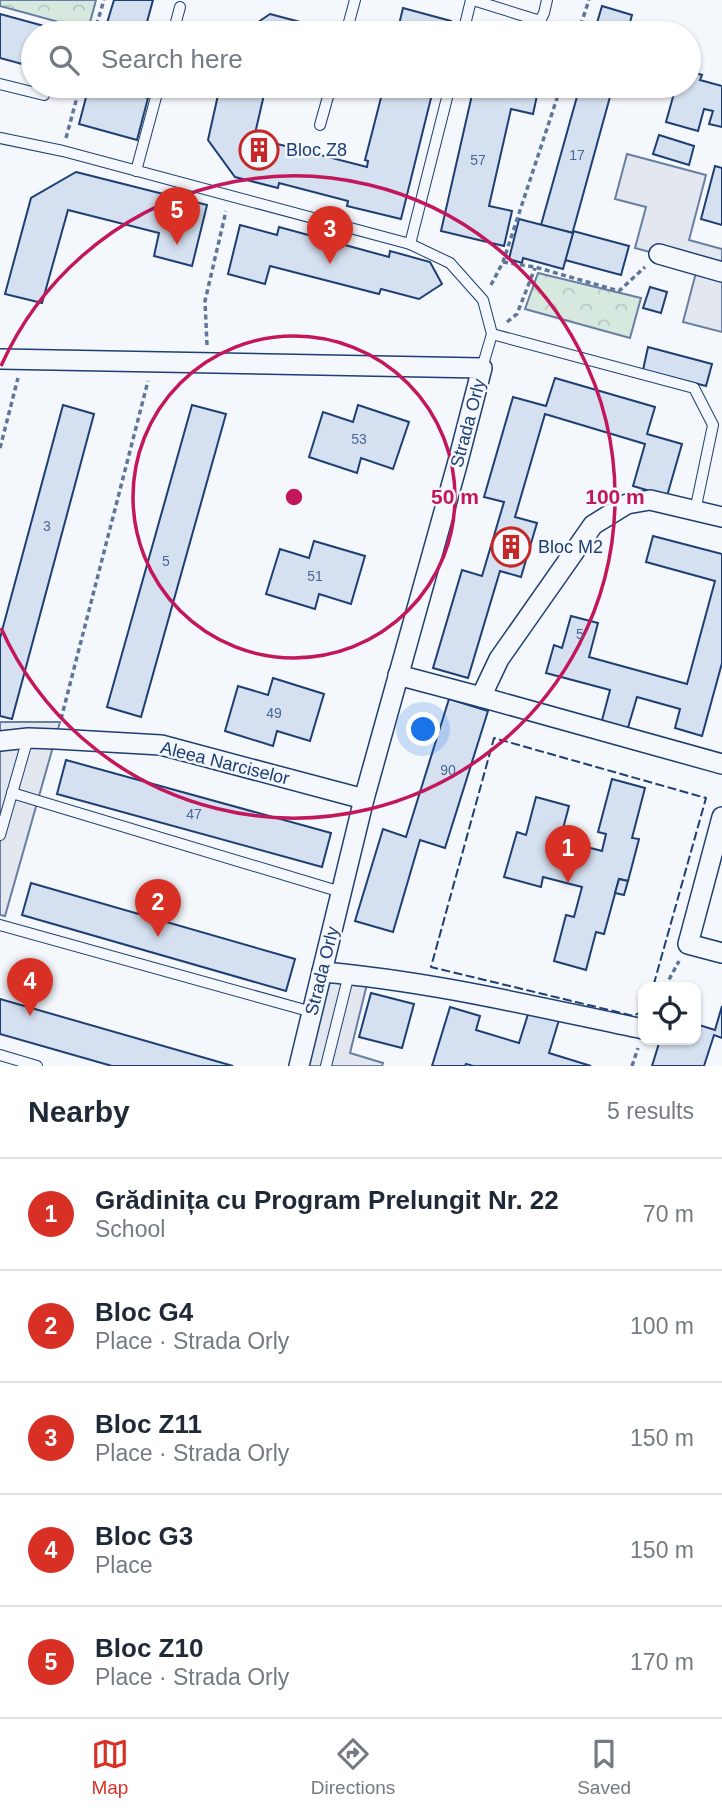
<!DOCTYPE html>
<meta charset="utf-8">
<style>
:root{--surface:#fff;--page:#f6f6f7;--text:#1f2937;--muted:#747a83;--line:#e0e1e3;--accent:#d93025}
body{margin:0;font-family:Arial,sans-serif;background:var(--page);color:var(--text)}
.controls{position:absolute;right:21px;bottom:21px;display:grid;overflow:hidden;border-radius:14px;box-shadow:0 2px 5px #0004}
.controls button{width:63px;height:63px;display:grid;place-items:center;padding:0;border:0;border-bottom:2px solid var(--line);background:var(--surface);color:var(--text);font:35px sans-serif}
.you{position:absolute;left:424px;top:730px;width:24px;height:24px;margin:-18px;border:5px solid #fff;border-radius:50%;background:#1a73e8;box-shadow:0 0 0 10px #1a73e833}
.badge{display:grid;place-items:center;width:46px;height:46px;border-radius:50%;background:var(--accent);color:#fff;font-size:23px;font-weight:700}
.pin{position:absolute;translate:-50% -58px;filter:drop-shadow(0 2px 4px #0008)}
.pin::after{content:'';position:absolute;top:37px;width:24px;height:21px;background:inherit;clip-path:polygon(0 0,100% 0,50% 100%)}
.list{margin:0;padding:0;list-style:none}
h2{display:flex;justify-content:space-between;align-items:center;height:91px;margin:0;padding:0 28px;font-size:30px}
h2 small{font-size:23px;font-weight:400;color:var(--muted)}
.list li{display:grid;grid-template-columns:46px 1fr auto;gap:21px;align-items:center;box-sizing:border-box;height:112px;padding:0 28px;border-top:2px solid var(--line)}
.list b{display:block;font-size:26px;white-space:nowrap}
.list p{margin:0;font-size:23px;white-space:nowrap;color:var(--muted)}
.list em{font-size:23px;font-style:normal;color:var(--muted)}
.icon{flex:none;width:38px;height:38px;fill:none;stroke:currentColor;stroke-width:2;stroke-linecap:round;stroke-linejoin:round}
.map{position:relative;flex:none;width:722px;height:1066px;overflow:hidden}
.search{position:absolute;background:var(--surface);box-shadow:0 2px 5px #0004;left:21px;right:21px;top:21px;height:77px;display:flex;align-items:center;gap:18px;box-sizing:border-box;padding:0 24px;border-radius:38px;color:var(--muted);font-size:26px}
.sheet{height:651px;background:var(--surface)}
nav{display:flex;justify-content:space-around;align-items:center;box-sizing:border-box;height:98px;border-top:2px solid var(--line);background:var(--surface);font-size:19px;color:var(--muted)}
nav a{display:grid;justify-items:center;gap:4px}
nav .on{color:var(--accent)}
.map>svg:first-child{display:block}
.park{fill:url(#park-crowns);stroke:#687fa3;stroke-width:2}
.parking{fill:#e3e8f0;stroke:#687fa3;stroke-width:2}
.building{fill:#d5e0f0;stroke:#1d3f73;stroke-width:2}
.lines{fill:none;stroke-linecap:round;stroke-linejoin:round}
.service-casing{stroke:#1d3f73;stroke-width:12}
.minor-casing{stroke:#1d3f73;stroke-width:22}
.path{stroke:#5e769c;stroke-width:3.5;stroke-dasharray:5 3.5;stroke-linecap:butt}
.service{stroke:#f4f7fb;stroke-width:10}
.minor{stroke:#f4f7fb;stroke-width:19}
.fence{stroke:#1d3f73;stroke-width:2;stroke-dasharray:9 3.5;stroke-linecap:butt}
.ring{fill:none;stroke:#c2185b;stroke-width:3.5}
.labels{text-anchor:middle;stroke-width:5;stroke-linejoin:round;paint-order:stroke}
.number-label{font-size:14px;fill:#4b6792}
.poi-label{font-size:18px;fill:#1d3f73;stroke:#f4f7fb;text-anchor:start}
.street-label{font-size:18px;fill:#1d3f73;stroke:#f4f7fb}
.centre{fill:#c2185b;stroke:#f4f7fb;stroke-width:3.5}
.ring-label{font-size:21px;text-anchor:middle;font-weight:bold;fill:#c2185b;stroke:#f4f7fb;stroke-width:5;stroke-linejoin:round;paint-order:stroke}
</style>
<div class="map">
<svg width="722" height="1066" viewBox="0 0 722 1066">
<defs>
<pattern id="park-crowns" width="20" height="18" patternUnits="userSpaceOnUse" patternTransform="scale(1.75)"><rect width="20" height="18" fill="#d7e8df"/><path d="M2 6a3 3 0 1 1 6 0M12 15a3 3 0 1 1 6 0" fill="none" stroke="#b8c8c3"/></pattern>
</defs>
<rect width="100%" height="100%" fill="#f4f7fb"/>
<g class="park">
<polygon points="0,0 96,0 88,30 0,6"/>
<polygon points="538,273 641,298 630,338 525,309"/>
</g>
<g class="parking">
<polygon points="627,154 706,175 689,240 722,249 722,332 683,322 698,265 635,248 646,207 615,199"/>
<polygon points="0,722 60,722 5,916 0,915"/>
<polygon points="331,973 369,976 350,1053 383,1063 382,1066 308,1066"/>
</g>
<g class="building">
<polygon points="114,0 153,0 144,33 104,33"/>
<polygon points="602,6 632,15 627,33 594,33"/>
<polygon points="403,8 451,21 448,33 397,33"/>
<polygon points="0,14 44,26 43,31 51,33 33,33 33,67 0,58"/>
<polygon points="270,14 319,27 317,33 242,33"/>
<polygon points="689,71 702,75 700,80 722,86 722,127 709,124 713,111 704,109 698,131 666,122 676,86 689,86"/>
<polygon points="89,86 130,86 128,92 148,98 137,140 79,124"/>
<polygon points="220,86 266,86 254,138 367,167 368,161 365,160 384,86 434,86 401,219 347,206 348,201 279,183 278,188 235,177 208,140"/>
<polygon points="474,86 539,86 533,114 511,109 489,206 512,211 504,246 441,231"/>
<polygon points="580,86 613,86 573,231 629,246 621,275 565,260 573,233 541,225"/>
<polygon points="659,135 694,146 689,165 653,154"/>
<polygon points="715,166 722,168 722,225 701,219"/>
<polygon points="76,172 207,205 192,266 154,256 159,233 68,210 42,303 5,294 31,198"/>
<polygon points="519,219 573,233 563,269 523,258 522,263 509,259"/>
<polygon points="240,225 277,235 279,227 389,257 390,251 430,262 442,284 419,299 381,289 379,294 270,266 265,284 228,274"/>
<polygon points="650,287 667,292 661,313 643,308"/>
<polygon points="648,347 712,364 706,386 643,370"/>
<polygon points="555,378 655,407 647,434 682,444 667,496 633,486 645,444 545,414 515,517 537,523 521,577 500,571 468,678 433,668 462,570 482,576 504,502 484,497 513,397 546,406"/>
<polygon points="63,405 94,414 12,719 0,716 0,638"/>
<polygon points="192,405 226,414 141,717 107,707"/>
<polygon points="358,405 409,422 393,469 361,458 357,473 309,457 323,412 353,422"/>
<polygon points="653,536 722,554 722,663 702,736 675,728 680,709 637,697 627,731 601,724 610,690 546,673 554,645 562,648 571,616 598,623 589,657 687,684 715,581 646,562"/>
<polygon points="314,541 365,556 351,604 319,594 315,609 266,594 280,549 309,558"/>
<polygon points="273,678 324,694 310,741 277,731 273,746 225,731 238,686 268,695"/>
<polygon points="449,699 488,711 445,848 420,840 393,932 355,921 383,829 406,837"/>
<polygon points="66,760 331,833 322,867 57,794"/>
<polygon points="612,779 645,788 632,838 639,839 628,881 619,879 604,934 596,932 586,970 554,961 566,915 574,917 582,887 543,877 541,887 504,877 517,832 526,835 536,797 569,806 560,840 602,851 606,834 598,832"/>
<polygon points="619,879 628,881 624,895 615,893"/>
<polygon points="31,883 295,959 286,991 22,915"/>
<polygon points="371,993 414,1004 402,1048 359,1037"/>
<polygon points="0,999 233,1066 112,1066 0,1034"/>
<polygon points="722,1006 722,1038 714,1035 704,1066 652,1066 660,1040 696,1040 696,1024 715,1030"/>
<polygon points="450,1007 480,1016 476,1030 519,1043 529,1011 559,1020 549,1053 591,1066 473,1066 466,1064 465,1066 432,1066"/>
</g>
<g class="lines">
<g class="service-casing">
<g id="service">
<polyline points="473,0 537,20 541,19 544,13 547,0"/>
<polyline points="173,33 180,7"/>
<polyline points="346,33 355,0"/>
<polyline points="463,33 471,0"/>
<polyline points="0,84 44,95"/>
<polyline points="450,86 410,244 450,263 483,300 492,334 482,368"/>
<polyline points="320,125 331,86"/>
<polyline points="0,138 63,151 410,244"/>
<polyline points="136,171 159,86"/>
<polyline points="492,334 694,388 713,425 695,511"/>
<polyline points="12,793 341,892"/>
<polyline points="0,835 28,738"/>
<polyline points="0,925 312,1012"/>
<polyline points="0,1055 37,1066"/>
<polyline points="326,1066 349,974"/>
</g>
</g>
<g class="minor-casing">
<g id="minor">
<polyline points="659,254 722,272"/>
<polyline points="0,359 482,368 457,465 364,799 299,1066"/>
<polyline points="398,675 481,697 722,764"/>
<polyline points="481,697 499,659 593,525 627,504 650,500 722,517"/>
<polyline points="0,741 28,738 56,739 161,745 364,799"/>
<polyline points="722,817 688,944 722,953"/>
<path d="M 322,972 C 430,981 537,1007 643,1029"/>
</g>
</g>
<g class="path">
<polyline points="94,33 104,0"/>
<polyline points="578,33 589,0"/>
<polyline points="66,138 80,86"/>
<polyline points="503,262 535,267 619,291 645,267"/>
<polyline points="491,285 503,262 561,86"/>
<polyline points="507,322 517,314 535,268"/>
<polyline points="207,345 205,301 226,211"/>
<polyline points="0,448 18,378"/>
<polyline points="61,719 148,381"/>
<polyline points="665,987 679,961"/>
<polyline points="632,1066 638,1048"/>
</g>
<use href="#service" class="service"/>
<use href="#minor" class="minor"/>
<polyline class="fence" points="643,1010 634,1016 431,967 494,738 706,798 653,987"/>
</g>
<g class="ring">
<circle cx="294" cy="497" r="161"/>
<path d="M1 366A321 321 0 1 1 1 628"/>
</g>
<defs>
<g id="building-ring" transform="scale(2.0125)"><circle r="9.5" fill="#f4f7fb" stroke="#c62828" stroke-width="1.5"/><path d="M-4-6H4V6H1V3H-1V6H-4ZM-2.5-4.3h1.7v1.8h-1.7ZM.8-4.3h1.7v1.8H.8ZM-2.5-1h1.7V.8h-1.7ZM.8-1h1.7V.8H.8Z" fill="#c62828"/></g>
</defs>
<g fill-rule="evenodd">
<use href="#building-ring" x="259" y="150"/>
<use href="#building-ring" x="511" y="547"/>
</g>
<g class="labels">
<g class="number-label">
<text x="577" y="160">17</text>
<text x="478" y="165">57</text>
<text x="359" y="444">53</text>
<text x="47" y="531">3</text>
<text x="166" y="566">5</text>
<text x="315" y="581">51</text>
<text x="580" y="639">5</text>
<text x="274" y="718">49</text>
<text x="448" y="775">90</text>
<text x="194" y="819">47</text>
</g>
<g class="poi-label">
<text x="286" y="156">Bloc Z8</text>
<text x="538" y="553">Bloc M2</text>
</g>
<g class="street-label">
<text transform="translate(468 423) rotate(-75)" y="6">Strada Orly</text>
<text transform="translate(225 763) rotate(14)" y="6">Aleea Narciselor</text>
<text transform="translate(322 971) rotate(-76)" y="6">Strada Orly</text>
</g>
</g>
<circle cx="294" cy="497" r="10" class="centre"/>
<g class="ring-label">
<text x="455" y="504">50 m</text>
<text x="615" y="504">100 m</text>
</g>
</svg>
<div class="controls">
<button><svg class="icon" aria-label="locate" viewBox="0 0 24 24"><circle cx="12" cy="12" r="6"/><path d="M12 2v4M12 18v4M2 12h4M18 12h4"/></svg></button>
</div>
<div class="you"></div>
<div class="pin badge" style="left:568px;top:883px">1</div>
<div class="pin badge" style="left:158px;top:937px">2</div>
<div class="pin badge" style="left:330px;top:264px">3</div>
<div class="pin badge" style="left:30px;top:1016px">4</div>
<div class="pin badge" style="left:177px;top:245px">5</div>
<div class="search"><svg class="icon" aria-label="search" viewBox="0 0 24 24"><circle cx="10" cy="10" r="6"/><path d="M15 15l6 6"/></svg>Search here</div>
</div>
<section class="sheet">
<h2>Nearby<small>5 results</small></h2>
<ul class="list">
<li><span class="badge">1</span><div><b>Grădinița cu Program Prelungit Nr. 22</b><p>School</p></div><em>70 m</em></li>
<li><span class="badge">2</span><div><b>Bloc G4</b><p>Place · Strada Orly</p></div><em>100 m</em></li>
<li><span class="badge">3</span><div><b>Bloc Z11</b><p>Place · Strada Orly</p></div><em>150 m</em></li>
<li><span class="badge">4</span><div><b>Bloc G3</b><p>Place</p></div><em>150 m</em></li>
<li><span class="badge">5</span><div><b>Bloc Z10</b><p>Place · Strada Orly</p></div><em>170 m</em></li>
</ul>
</section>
<nav>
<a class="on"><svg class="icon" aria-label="map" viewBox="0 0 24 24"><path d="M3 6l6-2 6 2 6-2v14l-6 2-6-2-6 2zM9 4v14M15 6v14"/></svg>Map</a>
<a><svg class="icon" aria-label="directions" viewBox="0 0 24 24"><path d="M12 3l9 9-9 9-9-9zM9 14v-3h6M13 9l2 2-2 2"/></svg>Directions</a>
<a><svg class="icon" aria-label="saved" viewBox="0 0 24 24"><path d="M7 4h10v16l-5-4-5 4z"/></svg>Saved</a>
</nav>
